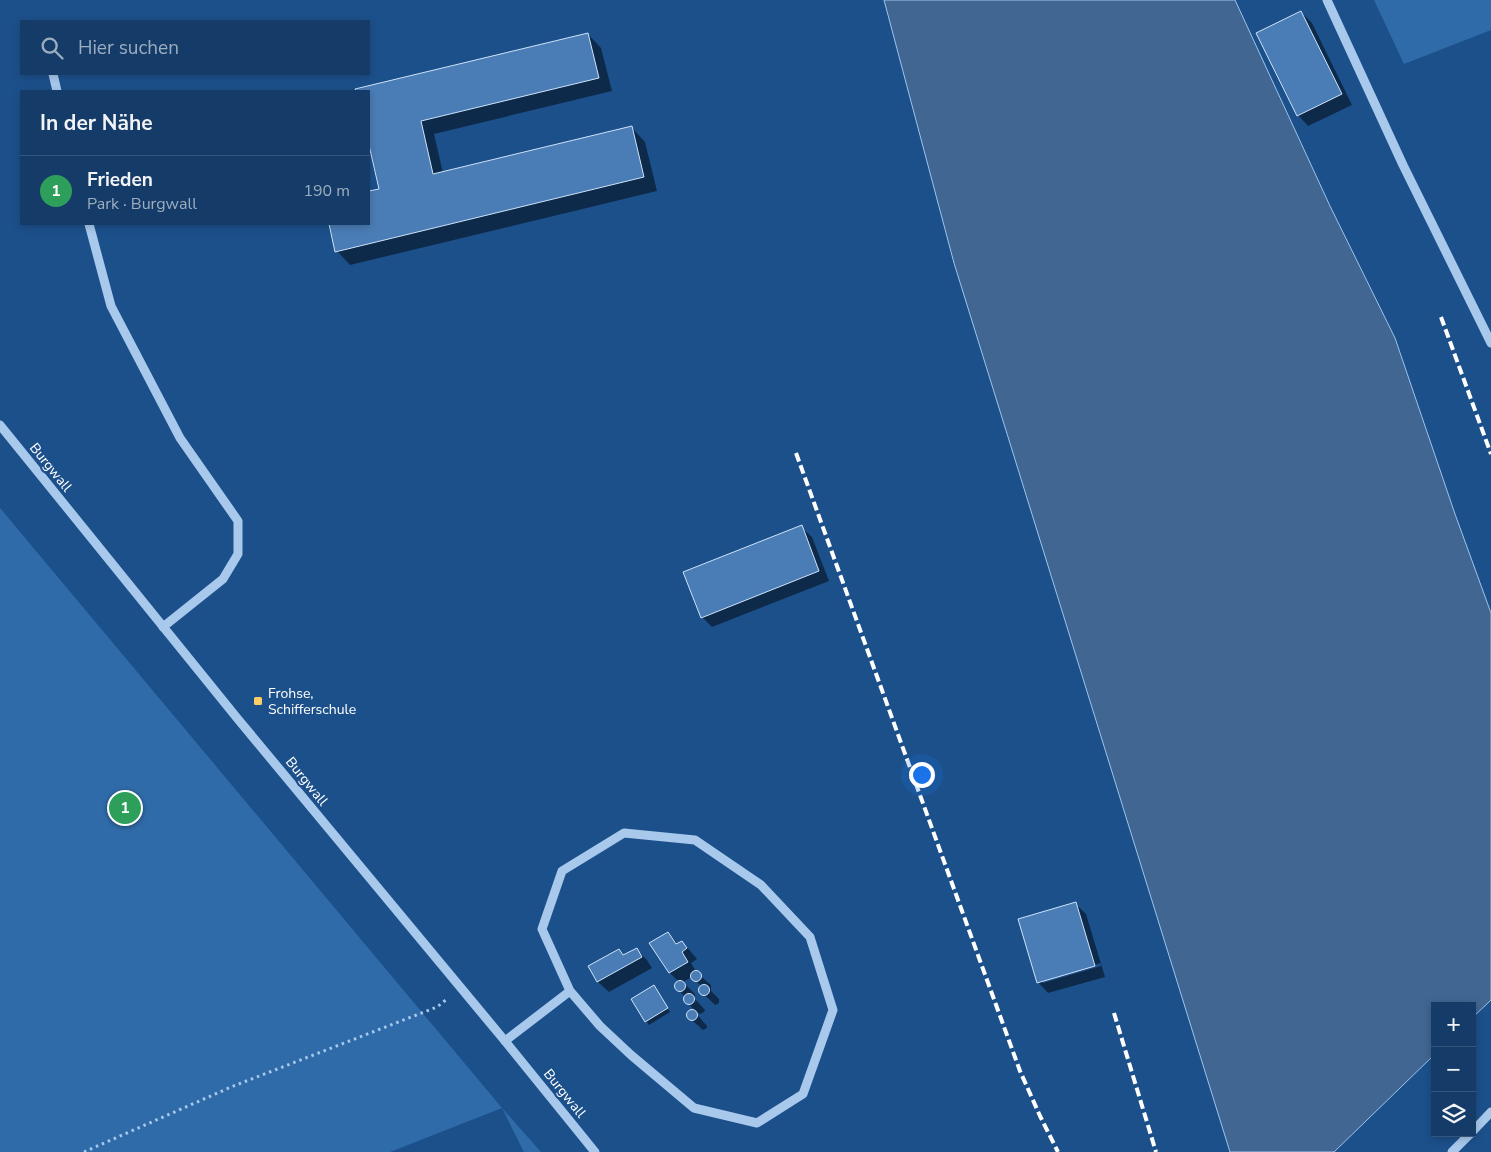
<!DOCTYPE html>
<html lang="de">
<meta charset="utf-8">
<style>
:root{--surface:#153c68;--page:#224771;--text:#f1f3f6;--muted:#9dadc0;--line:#34567c;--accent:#ea580c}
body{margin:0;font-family:"Nunito Sans",sans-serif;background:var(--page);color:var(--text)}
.controls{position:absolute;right:15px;bottom:15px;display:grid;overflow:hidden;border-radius:0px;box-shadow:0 2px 8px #0003}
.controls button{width:45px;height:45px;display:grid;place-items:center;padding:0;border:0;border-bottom:1px solid var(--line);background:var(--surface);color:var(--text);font:25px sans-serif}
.you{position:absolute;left:921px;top:774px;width:18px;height:18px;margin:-12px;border:4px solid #fff;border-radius:50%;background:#1a73e8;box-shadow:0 0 0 8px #1a73e833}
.badge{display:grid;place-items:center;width:32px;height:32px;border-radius:50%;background:var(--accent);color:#fff;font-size:16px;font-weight:700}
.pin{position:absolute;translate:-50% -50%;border:2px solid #fff;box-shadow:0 1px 5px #0006}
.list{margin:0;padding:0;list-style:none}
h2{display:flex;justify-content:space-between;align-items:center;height:65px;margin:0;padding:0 20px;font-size:21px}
h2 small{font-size:16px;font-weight:400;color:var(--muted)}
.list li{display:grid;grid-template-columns:32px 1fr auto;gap:15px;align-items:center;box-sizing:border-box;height:70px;padding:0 20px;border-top:1px solid var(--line)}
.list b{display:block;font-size:19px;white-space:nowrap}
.list p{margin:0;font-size:16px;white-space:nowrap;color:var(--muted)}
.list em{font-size:16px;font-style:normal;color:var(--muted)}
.icon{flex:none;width:28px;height:28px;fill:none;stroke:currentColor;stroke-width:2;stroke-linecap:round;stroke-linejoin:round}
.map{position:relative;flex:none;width:1491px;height:1152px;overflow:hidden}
.search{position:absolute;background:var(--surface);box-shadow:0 2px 8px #0003;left:20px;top:20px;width:350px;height:55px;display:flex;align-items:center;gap:12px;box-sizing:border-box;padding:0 18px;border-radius:0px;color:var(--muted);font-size:19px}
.panel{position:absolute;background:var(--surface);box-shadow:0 2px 8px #0003;left:20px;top:90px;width:350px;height:135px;border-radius:0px}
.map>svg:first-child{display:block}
.green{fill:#306ba9}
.water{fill:#406691;stroke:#9bc5ee}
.shadow{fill:#0007;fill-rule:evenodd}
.building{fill:#4a7db5;stroke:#cee3f9}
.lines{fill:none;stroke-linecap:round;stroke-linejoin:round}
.path{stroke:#a8c9ec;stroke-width:3;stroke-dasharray:2.5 4;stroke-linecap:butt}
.minor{stroke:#a8c9ec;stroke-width:9}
.rail{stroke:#fff;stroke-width:4;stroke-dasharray:9 4;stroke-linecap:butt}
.poi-dot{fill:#fccc66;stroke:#1c508b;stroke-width:2}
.labels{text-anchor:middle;stroke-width:4.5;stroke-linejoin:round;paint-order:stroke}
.street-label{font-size:14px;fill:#fff;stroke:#1c508b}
.poi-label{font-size:14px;fill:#fff;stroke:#1c508b;text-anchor:start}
</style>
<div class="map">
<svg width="1491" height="1152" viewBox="0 0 1491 1152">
<rect width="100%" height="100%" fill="#1c508b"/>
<g class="green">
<polygon points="1374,0 1491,0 1491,30 1404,64"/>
<polygon points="0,508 502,1108 541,1152 524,1152 502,1108 390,1152 0,1152"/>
</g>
<polygon class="water" points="884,0 1235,0 1330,206 1395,338 1455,514 1491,613 1491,1000 1472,1018 1472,1006 1435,1006 1435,1054 1334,1152 1230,1152 954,263"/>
<g class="shadow">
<polygon points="1301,12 1312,23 1352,105 1308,126 1298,115"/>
<polygon points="588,34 601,48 612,91 434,134 443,173 632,128 645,142 657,191 350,265 337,251 330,224 369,224 369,193 381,190 369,140 369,91 357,91 357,90"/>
<polygon points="801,527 812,537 829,581 712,627 702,617"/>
<path d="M 1075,903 L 1086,914 L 1105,977 L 1048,993 L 1038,982 ZM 1101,963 L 1101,966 L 1043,983 L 1043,980 Z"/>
<polygon points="667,933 678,944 682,942 692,953 697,959 691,963 697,973 711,985 711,991 719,999 719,1003 715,1005 711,1001 700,991 702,987 692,977 683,982 695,994 695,999 705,1010 704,1012 700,1014 695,1012 707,1026 707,1028 703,1030 687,1016 688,1013 691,1011 695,1011 686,1001 685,997 677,988 676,986 679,982 670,973 651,943"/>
<polygon points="637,950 647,960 652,968 609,992 598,982 590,966 619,951 624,956"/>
<polygon points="654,986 670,1012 649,1025 633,999"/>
</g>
<g class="building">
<polygon points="1301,11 1342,94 1297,116 1256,33"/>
<polygon points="588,33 599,78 421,121 433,174 632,126 644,177 335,252 329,224 369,224 369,191 379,189 369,145 369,91 356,91 355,89"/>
<polygon points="802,525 819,571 701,618 683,572"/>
<polygon points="1076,902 1095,966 1037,983 1018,919"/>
<polygon points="668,932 676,944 682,941 687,948 682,952 688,962 669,973 649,943"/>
<polygon points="637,948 642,957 597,982 588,966 619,949 623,955"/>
<circle cx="696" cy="976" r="5.5"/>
<circle cx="680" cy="986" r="5.5"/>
<circle cx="704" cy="990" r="5.5"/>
<polygon points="654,985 668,1008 645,1022 631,999"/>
<circle cx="689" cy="999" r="5.5"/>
<circle cx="692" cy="1015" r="5.5"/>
</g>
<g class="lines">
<polyline class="path" points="84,1152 231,1087 437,1007 447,999"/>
<g class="minor">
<polyline points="1327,0 1403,165 1491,343"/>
<polyline points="53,74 57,91"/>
<polyline points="89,224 111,306 180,438 238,521 238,554 223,579 163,627"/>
<polyline points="0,425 237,718 505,1041 595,1152"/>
<polyline points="505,1041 570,991 600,1026 631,1055 694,1108 757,1123 803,1094 833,1010 810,937 761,885 695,840 624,833 562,871 542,929 570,991"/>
<polyline points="1472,1132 1491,1112"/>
<polyline points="1452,1152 1471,1133"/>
</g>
<g class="rail">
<polyline points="1441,317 1491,454"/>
<polyline points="796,453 1020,1071 1040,1116 1058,1152"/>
<polyline points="1114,1013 1156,1152"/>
</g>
</g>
<rect class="poi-dot" x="253" y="696" width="10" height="10" rx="2.5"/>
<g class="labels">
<g class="street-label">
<text transform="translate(51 467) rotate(51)" y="5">Burgwall</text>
<text transform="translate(307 781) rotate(51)" y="5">Burgwall</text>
<text transform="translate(565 1093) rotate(51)" y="5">Burgwall</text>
</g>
<g class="poi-label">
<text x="268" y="698">Frohse,<tspan x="268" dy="16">Schifferschule</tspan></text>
</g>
</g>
</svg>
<div class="controls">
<button>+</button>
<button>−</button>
<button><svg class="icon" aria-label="layers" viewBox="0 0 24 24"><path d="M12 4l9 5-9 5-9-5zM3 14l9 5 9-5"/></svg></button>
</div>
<div class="you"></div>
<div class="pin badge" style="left:125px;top:808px;background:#2e9e5b">1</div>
<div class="search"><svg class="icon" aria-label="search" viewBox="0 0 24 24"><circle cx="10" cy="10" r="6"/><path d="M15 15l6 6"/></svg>Hier suchen</div>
<section class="panel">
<h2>In der Nähe<small></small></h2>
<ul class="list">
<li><span class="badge" style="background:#2e9e5b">1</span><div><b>Frieden</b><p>Park · Burgwall</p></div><em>190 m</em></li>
</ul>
</section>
</div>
